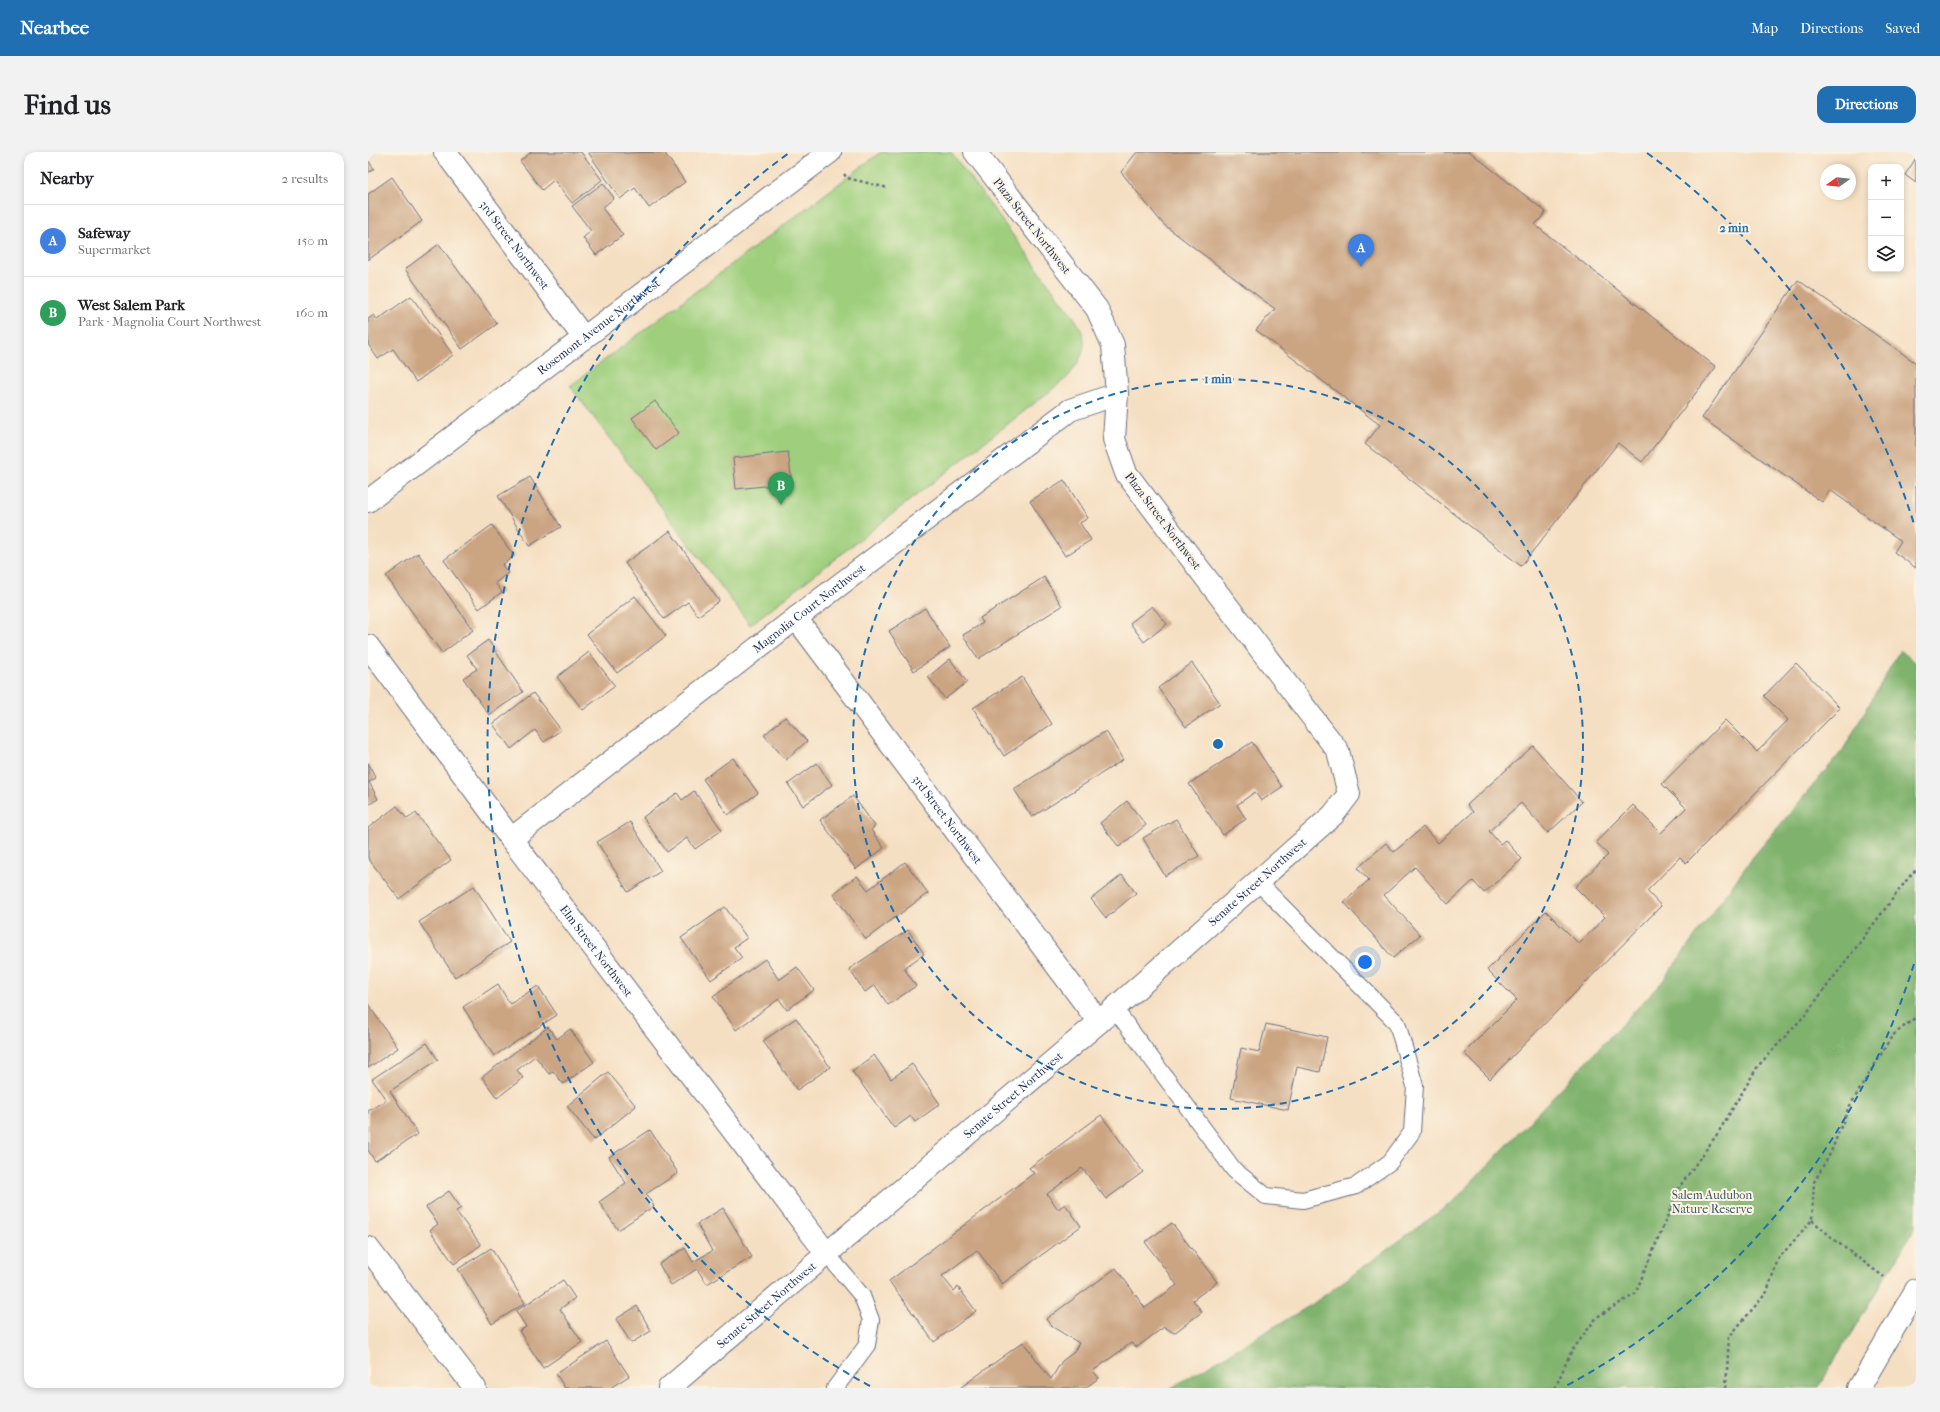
<!DOCTYPE html>
<meta charset="utf-8">
<style>
:root{--surface:#fff;--page:#f2f2f2;--text:#202124;--muted:#757577;--line:#e0e0e0;--accent:#1f6fb2}
body{margin:0;font-family:"IM FELL French Canon",serif;background:var(--page);color:var(--text)}
.controls{position:absolute;right:12px;top:12px;display:grid;overflow:hidden;border-radius:8px;box-shadow:0 2px 6px #0003}
.controls button{width:36px;height:36px;display:grid;place-items:center;padding:0;border:0;border-bottom:1px solid var(--line);background:var(--surface);color:var(--text);font:20px sans-serif}
.compass{position:absolute;left:1452px;top:12px;width:36px;height:36px;border-radius:50%;background:var(--surface);box-shadow:0 2px 6px #0003;rotate:255deg}
.you{position:absolute;left:997px;top:810px;width:14px;height:14px;margin:-10px;border:3px solid #fff;border-radius:50%;background:#1a73e8;box-shadow:0 0 0 6px #1a73e833}
.badge{display:grid;place-items:center;width:26px;height:26px;border-radius:50%;background:var(--accent);color:#fff;font-size:13px;font-weight:700}
.pin{position:absolute;translate:-50% -33px;filter:drop-shadow(0 1px 2px #0008)}
.pin::after{content:'';position:absolute;top:21px;width:14px;height:12px;background:inherit;clip-path:polygon(0 0,100% 0,50% 100%)}
.list{margin:0;padding:0;list-style:none}
h2{display:flex;justify-content:space-between;align-items:center;height:52px;margin:0;padding:0 16px;font-size:17px}
h2 small{font-size:13px;font-weight:400;color:var(--muted)}
.list li{display:grid;grid-template-columns:26px 1fr auto;gap:12px;align-items:center;box-sizing:border-box;height:72px;padding:0 16px;border-top:1px solid var(--line)}
.list b{display:block;font-size:15px;white-space:nowrap}
.list p{margin:0;font-size:13px;white-space:nowrap;color:var(--muted)}
.list em{font-size:13px;font-style:normal;color:var(--muted)}
.icon{flex:none;width:22px;height:22px;fill:none;stroke:currentColor;stroke-width:2;stroke-linecap:round;stroke-linejoin:round}
.map{position:relative;flex:none;width:1548px;height:1236px;overflow:hidden;border-radius:12px}
header{display:flex;align-items:center;gap:24px;box-sizing:border-box;height:56px;padding:0 20px;background:var(--accent);color:#fff}
header strong{font-size:19px}
nav{display:flex;gap:22px;margin-inline-start:auto;font-size:14px}
.intro{display:flex;align-items:center;justify-content:space-between;box-sizing:border-box;height:96px;padding:0 24px}
h1{margin:0;font-size:28px}
.button{padding:10px 18px;border-radius:12px;background:var(--accent);color:#fff;font-size:14px;font-weight:700}
main{display:flex;gap:24px;padding:0 24px}
aside{flex:1;background:var(--surface);border-radius:12px;box-shadow:0 2px 6px #0003}
.map>svg:first-child{display:block}
.green{fill:#9fcf7d;stroke:#5d7f6e}
.forest{fill:#7fb26c;stroke:#4d7065}
.building{fill:#cba482}
.lines{fill:none;stroke-linecap:round;stroke-linejoin:round}
.service-casing{stroke:#676d81;stroke-width:18}
.minor-casing{stroke:#676d81;stroke-width:24}
.tertiary-casing{stroke:#676d81;stroke-width:24}
.secondary-casing{stroke:#676d81;stroke-width:24}
.path{stroke:#676d81;stroke-width:2.5;stroke-dasharray:3 3;stroke-linecap:butt}
.service{stroke:#fff;stroke-width:16}
.minor{stroke:#fff;stroke-width:22}
.tertiary{stroke:#fff;stroke-width:22}
.secondary{stroke:#fff;stroke-width:22}
.ring{fill:none;stroke:#1f6fb2;stroke-width:2;stroke-dasharray:7 5}
.labels{text-anchor:middle;stroke-width:4;stroke-linejoin:round;paint-order:stroke}
.street-label{font-size:12px;fill:#1b2f5e;stroke:#fcf5e5}
.park-label{font-size:12px;fill:#3c5766;stroke:#fcf5e5}
.centre{fill:#1f6fb2;stroke:#fcf5e5;stroke-width:2}
.ring-label{font-size:12px;text-anchor:middle;font-weight:bold;fill:#1f6fb2;stroke:#fcf5e5;stroke-width:4;stroke-linejoin:round;paint-order:stroke}
</style>
<header>
<strong>Nearbee</strong>
<nav><a>Map</a><a>Directions</a><a>Saved</a></nav>
</header>
<div class="intro"><h1>Find us</h1><a class="button">Directions</a></div>
<main>
<aside>
<h2>Nearby<small>2 results</small></h2>
<ul class="list">
<li><span class="badge" style="background:#3f7fe0">A</span><div><b>Safeway</b><p>Supermarket</p></div><em>150 m</em></li>
<li><span class="badge" style="background:#2e9e5b">B</span><div><b>West Salem Park</b><p>Park · Magnolia Court Northwest</p></div><em>160 m</em></li>
</ul>
</aside>
<div class="map">
<svg width="1548" height="1236" viewBox="0 0 1548 1236">
<rect width="100%" height="100%" fill="#fcf5e5"/>
<filter id="ink" filterUnits="userSpaceOnUse"><feTurbulence type="fractalNoise" baseFrequency=".025" numOctaves="2"/><feDisplacementMap in="SourceGraphic" scale="8" xChannelSelector="R" yChannelSelector="G"/><feConvolveMatrix kernelMatrix="1 2 1 2 8 2 1 2 1" color-interpolation-filters="sRGB"/></filter>
<filter id="wash" filterUnits="userSpaceOnUse"><feTurbulence type="fractalNoise" baseFrequency=".012" numOctaves="4" result="noise"/><feDisplacementMap in="SourceGraphic" scale="16" xChannelSelector="R" yChannelSelector="G"/><feGaussianBlur stdDeviation="0.9" result="paint"/><feColorMatrix in="noise" values="0 0 0 0 0 0 0 0 0 0 0 0 0 0 0 0 0 1.4 0 .05"/><feComposite in="paint" operator="in"/></filter>
<g filter="url(#wash)">
<rect width="100%" height="100%" fill="#f5dfc2"/>
<path class="green" d="M 513,0 L 583,0 L 707,167 C 723,191 716,203 700,225 L 382,473 L 202,234 Z"/>
<polygon class="forest" points="1532,498 1548,511 1548,1074 1450,1236 803,1236 943,1153 1086,1049 1294,830 1385,705 1475,598"/>
<g id="blocks">
<g class="building">
<polygon points="163,0 213,0 234,28 204,51 186,28 174,38 152,9"/>
<polygon points="220,0 255,0 256,1 296,0 317,30 281,56 267,36 252,47"/>
<polygon points="769,0 1102,0 1178,60 1167,73 1348,215 1274,310 1250,291 1153,414 997,292 1012,273 888,178 907,157 795,72 753,20"/>
<polygon points="1548,6 1548,31 1537,23"/>
<polygon points="0,8 6,17 0,21"/>
<polygon points="24,25 54,69 0,108 0,42"/>
<polygon points="235,31 246,46 234,56 255,83 228,103 215,86 223,79 204,54"/>
<polygon points="71,92 129,172 94,197 37,117"/>
<polygon points="1430,128 1548,211 1548,416 1526,400 1533,389 1462,338 1454,350 1334,266"/>
<polygon points="43,144 85,203 48,230 25,197 10,207 0,192 0,167 6,163 9,168"/>
<polygon points="287,249 311,281 288,298 264,266"/>
<polygon points="420,300 424,331 368,337 365,306"/>
<polygon points="162,325 193,375 161,394 130,344"/>
<polygon points="696,328 720,366 712,371 723,388 697,404 662,349"/>
<polygon points="124,373 146,404 134,413 140,421 127,431 134,440 111,457 76,408"/>
<polygon points="302,379 351,449 330,464 320,450 296,467 257,411"/>
<polygon points="50,401 105,478 74,501 18,424"/>
<polygon points="676,425 694,454 610,507 595,483 615,471 612,466"/>
<polygon points="267,444 298,484 249,521 219,482"/>
<polygon points="784,454 799,472 776,490 762,471"/>
<polygon points="557,456 582,495 546,519 521,479"/>
<polygon points="120,488 155,540 121,563 95,526 109,517 99,503"/>
<polygon points="221,500 247,534 215,558 189,525"/>
<polygon points="582,507 599,530 577,547 560,525"/>
<polygon points="824,511 852,551 818,575 790,536"/>
<polygon points="1428,511 1472,556 1318,711 1312,705 1279,739 1293,754 1122,927 1096,901 1149,848 1119,818 1178,759 1211,792 1237,765 1207,735 1240,703 1228,690 1265,653 1293,681 1318,656 1294,632 1357,568 1389,600 1420,568 1396,544"/>
<polygon points="654,525 684,572 636,604 605,556"/>
<polygon points="165,541 193,578 176,590 167,578 143,597 125,572"/>
<polygon points="417,565 439,589 418,608 396,583"/>
<polygon points="738,579 755,608 664,665 646,637"/>
<polygon points="884,590 914,635 893,649 887,640 869,653 878,667 855,683 821,632"/>
<polygon points="1165,594 1214,650 1180,681 1153,651 1121,679 1132,692 1137,688 1154,707 1116,741 1105,729 1080,752 1047,715 1016,743 1052,783 1025,806 976,750 1001,728 990,716 1018,691 1026,700 1055,675 1070,691 1105,660 1099,653"/>
<polygon points="365,606 390,641 360,663 335,627"/>
<polygon points="0,611 8,626 1,630 10,647 0,653"/>
<polygon points="449,611 464,633 435,654 420,632"/>
<polygon points="326,639 354,678 327,697 319,686 299,700 275,665 309,641 314,648"/>
<polygon points="485,644 507,674 503,678 516,696 488,717 452,668"/>
<polygon points="759,649 778,673 751,695 732,671"/>
<polygon points="29,654 39,667 48,661 83,708 31,747 0,706 0,676"/>
<polygon points="808,667 831,704 797,724 775,686"/>
<polygon points="262,670 293,719 260,740 229,690"/>
<polygon points="537,710 560,741 498,787 465,742 489,724 500,738"/>
<polygon points="754,723 768,741 738,766 723,747"/>
<polygon points="106,734 142,790 87,825 51,770"/>
<polygon points="357,755 379,786 366,795 374,806 343,828 313,786"/>
<polygon points="540,778 556,802 536,816 548,834 520,853 507,833 497,840 481,817"/>
<polygon points="397,807 411,828 429,815 446,838 419,858 411,847 368,878 345,844"/>
<polygon points="130,832 142,852 170,834 189,863 126,904 95,855"/>
<polygon points="0,852 30,896 0,916"/>
<polygon points="428,866 462,915 429,938 395,889"/>
<polygon points="898,872 959,885 952,920 929,915 920,958 863,946 873,896 891,900"/>
<polygon points="180,875 189,887 202,877 226,910 195,932 185,919 181,922 167,904 149,918 155,926 129,946 114,925"/>
<polygon points="59,891 70,908 22,939 50,982 7,1009 0,998 0,959 18,948 4,927"/>
<polygon points="506,903 523,927 544,912 572,952 547,970 543,964 526,976 484,919"/>
<polygon points="240,920 268,954 226,988 199,954"/>
<polygon points="733,963 775,1020 738,1047 714,1016 679,1042 690,1057 697,1052 713,1074 634,1132 609,1098 574,1124 586,1139 590,1135 608,1159 566,1190 521,1129 666,1021 661,1016"/>
<polygon points="282,978 310,1021 278,1042 286,1054 250,1078 231,1050 258,1031 241,1005"/>
<polygon points="81,1039 93,1056 88,1059 113,1093 86,1112 62,1078 70,1072 58,1055"/>
<polygon points="355,1056 384,1105 339,1132 329,1117 303,1133 291,1112 317,1096 325,1110 344,1099 329,1072"/>
<polygon points="804,1071 849,1130 825,1148 834,1160 806,1181 796,1175 769,1195 763,1191 725,1219 731,1226 717,1236 592,1236 655,1190 683,1227 694,1209 705,1201 711,1191 683,1174 678,1167 748,1116 777,1156 809,1133 777,1090"/>
<polygon points="123,1096 157,1151 124,1172 90,1117"/>
<polygon points="195,1128 207,1146 192,1157 214,1190 175,1216 151,1179 158,1175 148,1159"/>
<polygon points="269,1154 283,1179 263,1191 248,1167"/>
<polygon points="238,1189 261,1224 242,1236 197,1236 188,1222"/>
</g>
</g>
</g>
<g filter="url(#ink)">
<use href="#blocks" fill-opacity="0" stroke="#676d81" stroke-width="1"/>
<g class="lines">
<g class="service-casing">
<g id="service">
<polyline points="746,856 866,1018 898,1044 935,1048 988,1034 1022,1010 1044,980 1047,934 1029,871 890,730"/>
<polyline points="459,1102 494,1144 503,1168 499,1193 467,1236"/>
</g>
</g>
<g class="minor-casing">
<g id="minor">
<path id="s1" d="M 77,0 L 216,186"/>
<path id="s2" d="M 428,466 L 731,870"/>
<path id="s3" d="M 0,494 L 143,687 L 459,1102"/>
<path id="s4" d="M 143,687 L 428,466 L 702,258 L 749,242"/>
<polyline points="0,1096 107,1236"/>
<path id="s5" d="M 301,1236 L 731,870 L 965,663 L 981,642 L 970,599 L 758,321 L 746,287 L 749,242 L 745,193 L 729,157 L 607,0"/>
</g>
</g>
<g class="tertiary-casing">
<g id="tertiary">
<path id="s6" d="M 0,349 L 462,0"/>
</g>
</g>
<g class="secondary-casing">
<polyline id="secondary" points="1491,1236 1548,1138"/>
</g>
<g class="path">
<polyline points="476,22 479,26 520,36"/>
<polyline points="1444,1068 1469,1090 1516,1125"/>
<polyline points="1187,1236 1203,1200 1229,1165 1267,1142 1312,1034 1350,981 1390,914 1438,862 1541,725 1548,718"/>
<polyline points="1358,1236 1361,1185 1399,1140 1410,1107 1444,1068 1446,1030 1463,1000 1480,957 1524,884 1548,865"/>
</g>
<use href="#service" class="service"/>
<use href="#minor" class="minor"/>
<use href="#tertiary" class="tertiary"/>
<use href="#secondary" class="secondary"/>
</g>
</g>
<g class="ring">
<circle cx="850" cy="592" r="365"/>
<path d="M1546 812A730 730 0 0 1 1198 1234M502 1234A730 730 0 0 1 421 1M1279 1A730 730 0 0 1 1546 372"/>
</g>
<g class="labels">
<g class="street-label">
<text transform="translate(664 74) rotate(52)" y="4">Plaza Street Northwest</text>
<text dy="4" stroke="none"><textPath href="#s1" startOffset="116">3rd Street Northwest</textPath></text>
<text dy="4" stroke="none"><textPath href="#s6" startOffset="289">Rosemont Avenue Northwest</textPath></text>
<text transform="translate(795 369) rotate(53)" y="4">Plaza Street Northwest</text>
<text dy="4" stroke="none"><textPath href="#s4" startOffset="377">Magnolia Court Northwest</textPath></text>
<text dy="4" stroke="none"><textPath href="#s2" startOffset="252">3rd Street Northwest</textPath></text>
<text dy="4" stroke="none"><textPath href="#s5" startOffset="776">Senate Street Northwest</textPath></text>
<text dy="4" stroke="none"><textPath href="#s3" startOffset="381">Elm Street Northwest</textPath></text>
<text dy="4" stroke="none"><textPath href="#s5" startOffset="452">Senate Street Northwest</textPath></text>
<text dy="4" stroke="none"><textPath href="#s5" startOffset="128">Senate Street Northwest</textPath></text>
</g>
<g class="park-label">
<text x="1344" y="1047">Salem Audubon<tspan x="1344" dy="14">Nature Reserve</tspan></text>
</g>
</g>
<circle cx="850" cy="592" r="6" class="centre"/>
<g class="ring-label">
<text x="1366" y="80">2 min</text>
<text x="850" y="231">1 min</text>
</g>
</svg>
<div class="controls">
<button>+</button>
<button>−</button>
<button><svg class="icon" aria-label="layers" viewBox="0 0 24 24"><path d="M12 4l9 5-9 5-9-5zM3 14l9 5 9-5"/></svg></button>
</div>
<svg class="compass" viewBox="-18 -18 36 36"><path d="M0-13l5 13h-10z" fill="#e53935"/><path d="M0 13l5-13h-10z" fill="#757577"/></svg>
<div class="you"></div>
<div class="pin badge" style="left:993px;top:115px;background:#3f7fe0">A</div>
<div class="pin badge" style="left:413px;top:353px;background:#2e9e5b">B</div>
</div>
</main>
